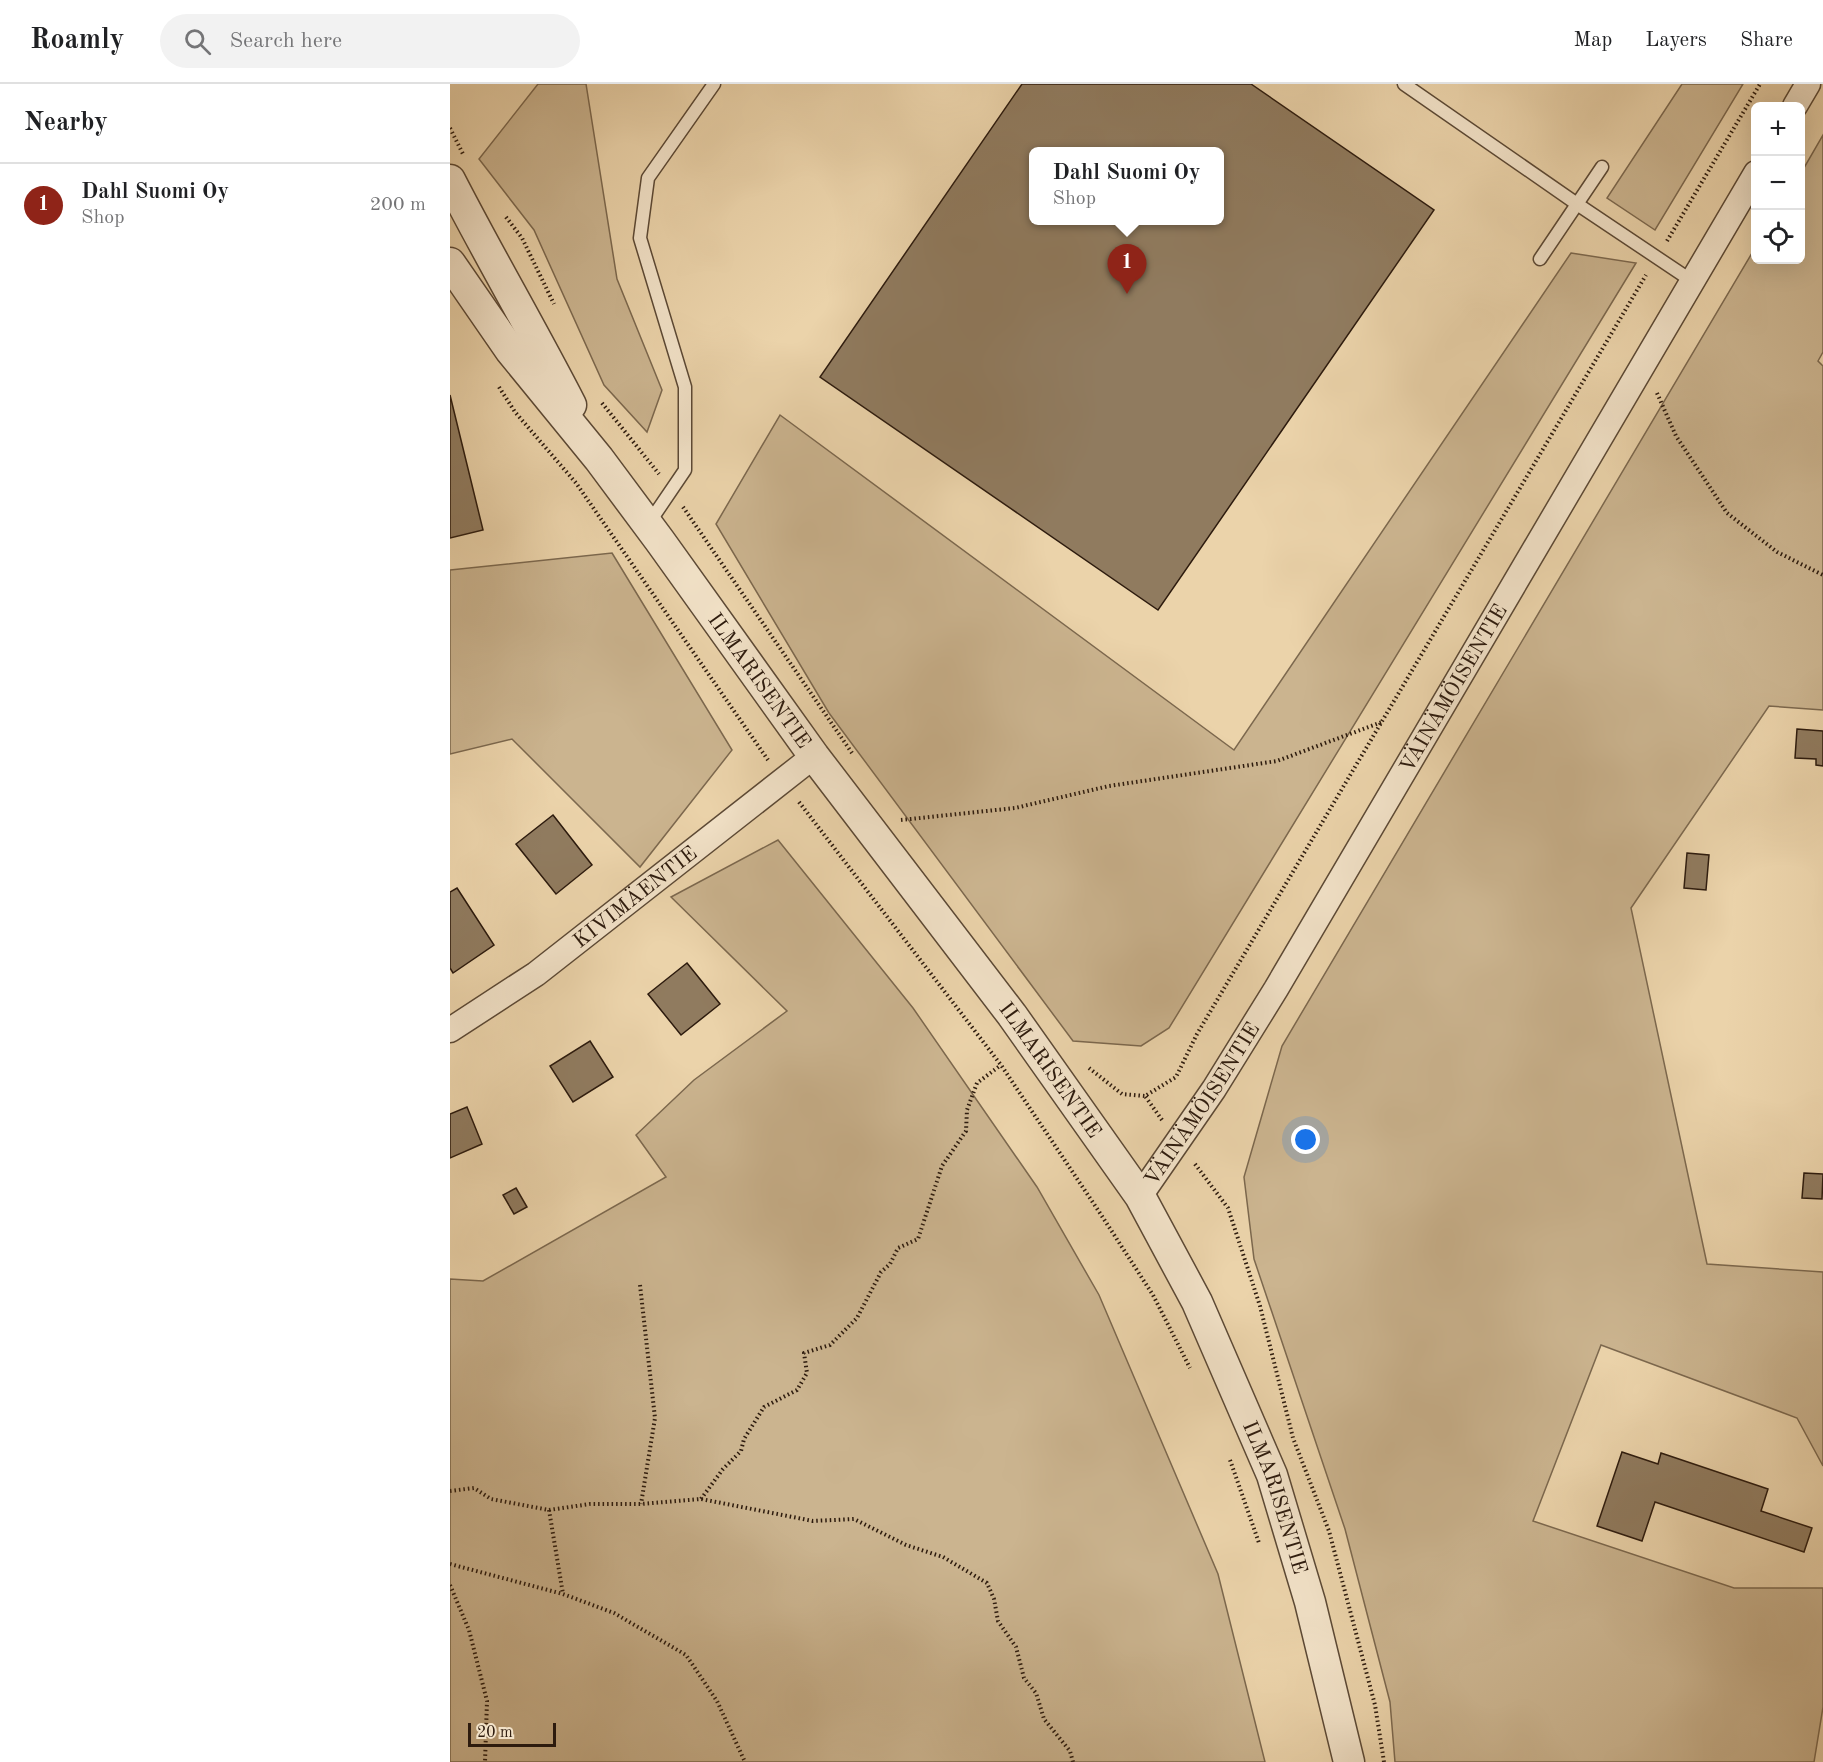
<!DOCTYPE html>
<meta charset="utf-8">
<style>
:root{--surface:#fff;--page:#f2f2f2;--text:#202124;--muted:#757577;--line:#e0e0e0;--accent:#8f2418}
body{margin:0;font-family:"Old Standard TT",serif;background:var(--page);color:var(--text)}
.controls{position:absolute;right:18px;top:18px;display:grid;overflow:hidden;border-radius:9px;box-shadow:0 6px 24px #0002}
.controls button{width:54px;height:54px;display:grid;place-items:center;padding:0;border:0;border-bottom:2px solid var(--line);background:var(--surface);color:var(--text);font:30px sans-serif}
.scale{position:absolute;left:18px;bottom:15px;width:88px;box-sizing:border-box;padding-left:6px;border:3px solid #2d1b0e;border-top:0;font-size:16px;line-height:21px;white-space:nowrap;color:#2d1b0e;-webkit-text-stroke:4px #f2e2c8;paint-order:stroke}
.you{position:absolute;left:856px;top:1056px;width:21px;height:21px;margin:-15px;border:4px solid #fff;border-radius:50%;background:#1a73e8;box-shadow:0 0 0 9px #1a73e833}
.badge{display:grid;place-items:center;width:39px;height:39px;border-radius:50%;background:var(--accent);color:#fff;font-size:20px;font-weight:700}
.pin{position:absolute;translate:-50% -50px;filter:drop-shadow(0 2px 3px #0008)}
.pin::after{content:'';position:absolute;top:32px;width:21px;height:18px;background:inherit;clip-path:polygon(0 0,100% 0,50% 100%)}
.popup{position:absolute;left:579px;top:63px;width:195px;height:78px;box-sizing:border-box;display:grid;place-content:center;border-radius:9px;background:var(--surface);filter:drop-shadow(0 2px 4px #0005);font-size:20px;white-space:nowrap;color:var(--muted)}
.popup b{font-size:22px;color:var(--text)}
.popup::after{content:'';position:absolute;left:50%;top:100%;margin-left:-12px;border:12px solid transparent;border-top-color:var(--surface)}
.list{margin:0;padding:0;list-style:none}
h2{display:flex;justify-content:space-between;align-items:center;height:78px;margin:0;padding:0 24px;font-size:26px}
h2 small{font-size:20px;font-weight:400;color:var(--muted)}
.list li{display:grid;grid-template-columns:39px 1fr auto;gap:18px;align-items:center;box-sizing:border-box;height:84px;padding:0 24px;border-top:2px solid var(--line)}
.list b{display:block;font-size:22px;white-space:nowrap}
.list p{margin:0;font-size:20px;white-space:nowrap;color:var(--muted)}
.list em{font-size:20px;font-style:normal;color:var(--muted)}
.icon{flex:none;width:33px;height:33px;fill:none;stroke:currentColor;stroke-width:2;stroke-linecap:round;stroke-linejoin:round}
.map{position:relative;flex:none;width:1373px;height:1678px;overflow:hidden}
header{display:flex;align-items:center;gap:36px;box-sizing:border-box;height:84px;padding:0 30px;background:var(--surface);border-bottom:2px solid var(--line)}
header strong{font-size:28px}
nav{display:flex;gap:33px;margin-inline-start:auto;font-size:21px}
.search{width:420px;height:54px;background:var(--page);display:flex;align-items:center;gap:15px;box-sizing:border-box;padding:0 21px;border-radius:33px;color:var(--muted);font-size:22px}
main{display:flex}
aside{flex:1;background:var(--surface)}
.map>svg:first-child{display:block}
.green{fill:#cbb48f;stroke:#7c684e;stroke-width:1.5}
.building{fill:#907b5f;stroke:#2d1b0e;stroke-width:1.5;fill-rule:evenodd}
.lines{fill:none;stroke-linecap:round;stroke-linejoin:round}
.service-casing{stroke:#5c4935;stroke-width:15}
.minor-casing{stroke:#5c4935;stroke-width:27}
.tertiary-casing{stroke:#5c4935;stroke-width:33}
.path{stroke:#2d1b0e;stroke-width:4;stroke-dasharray:1.5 3;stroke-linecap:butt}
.service{stroke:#f2e2c8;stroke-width:12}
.minor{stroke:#f2e2c8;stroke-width:24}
.tertiary{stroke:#f2e2c8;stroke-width:30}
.labels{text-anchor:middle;stroke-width:4.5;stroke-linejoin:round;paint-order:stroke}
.street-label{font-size:21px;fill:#2d1b0e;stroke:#f2e2c8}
</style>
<header>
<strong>Roamly</strong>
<div class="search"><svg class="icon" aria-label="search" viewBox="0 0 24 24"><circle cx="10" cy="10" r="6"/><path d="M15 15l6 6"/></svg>Search here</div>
<nav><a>Map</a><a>Layers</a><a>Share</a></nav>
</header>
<main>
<aside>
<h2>Nearby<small></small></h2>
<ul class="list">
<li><span class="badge">1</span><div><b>Dahl Suomi Oy</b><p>Shop</p></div><em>200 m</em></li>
</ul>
</aside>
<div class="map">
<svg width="1373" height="1678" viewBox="0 0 1373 1678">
<rect width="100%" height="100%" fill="#ebd3aa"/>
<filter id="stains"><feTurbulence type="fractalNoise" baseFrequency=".00333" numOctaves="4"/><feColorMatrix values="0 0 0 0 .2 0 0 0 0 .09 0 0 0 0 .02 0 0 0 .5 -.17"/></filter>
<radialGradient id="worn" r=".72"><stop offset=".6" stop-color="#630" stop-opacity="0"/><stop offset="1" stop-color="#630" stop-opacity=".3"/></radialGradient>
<g class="green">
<polygon points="88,0 136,0 167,195 212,306 197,348 154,301 84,146 29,75"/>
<polygon points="1232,0 1293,0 1205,146 1157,114"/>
<polygon points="1373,51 1373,268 1368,277 1373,282 1373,626 1319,622 1181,824 1257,1180 1373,1188 1373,1382 1347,1334 1151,1261 1083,1437 1284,1504 1373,1504 1373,1623 1364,1678 945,1678 940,1618 895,1445 804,1175 794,1093 832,962 1305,164 1306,176 1350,176 1351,89"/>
<polygon points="1121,169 1186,179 719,944 691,962 623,957 379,629 266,440 330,331 784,666"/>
<polygon points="162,469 282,666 190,783 62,655 0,670 0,486"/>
<polygon points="328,756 463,924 587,1103 649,1211 768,1490 815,1678 0,1678 0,1195 33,1197 216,1093 186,1051 244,996 337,927 221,813"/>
</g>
<g class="building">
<path d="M 572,0 L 801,0 L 984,126 L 708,526 L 370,293 ZM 584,68 L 770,68 L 770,136 L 584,136 Z"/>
<polygon points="0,311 33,446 0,454"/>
<polygon points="1347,645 1373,647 1373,682 1366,681 1366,675 1345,674"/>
<polygon points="103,731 142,781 106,810 66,760"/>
<polygon points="1237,769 1259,771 1256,806 1234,804"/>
<polygon points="7,804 44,861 3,889 0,884 0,808"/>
<polygon points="237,879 270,920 231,951 198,910"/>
<polygon points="140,957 163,993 123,1018 100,982"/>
<polygon points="17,1023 32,1060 0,1074 0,1030"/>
<polygon points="1354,1089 1373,1090 1372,1115 1352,1114"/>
<polygon points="66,1104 77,1123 64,1130 53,1111"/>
<polygon points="1172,1368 1208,1380 1211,1369 1318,1405 1311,1427 1362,1444 1354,1468 1205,1418 1192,1457 1147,1442"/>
</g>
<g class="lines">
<g class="service-casing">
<g id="service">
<polyline points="954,0 1127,120 1242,197"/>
<polyline points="1090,175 1152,83"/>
<polyline points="199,439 235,386 235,303 190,154 198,94 264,0"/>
</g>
</g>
<g class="minor-casing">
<g id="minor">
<polyline points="1345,22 1358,0"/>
<path id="s1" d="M 0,946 L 86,890 L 364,672"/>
<path id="s2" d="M 690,1112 L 764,1005 L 826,905 L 1306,89"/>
</g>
</g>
<g class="tertiary-casing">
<g id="tertiary">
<path d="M 0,96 C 39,172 82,245 121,321"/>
<path id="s3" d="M 0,179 L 60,266 L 149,375 L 210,457 L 364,672 L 562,931 L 690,1112 L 747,1218 L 822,1391 L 860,1518 L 899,1678"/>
</g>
</g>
<g class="path">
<polyline points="0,44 13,70"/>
<polyline points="56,133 72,154 104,220"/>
<polyline points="1217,157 1310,0"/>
<polyline points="49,303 65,328 126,399 318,676"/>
<polyline points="1207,309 1226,352 1277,429 1327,468 1373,491"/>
<polyline points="152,319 209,390"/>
<polyline points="233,423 402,669"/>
<polyline points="349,718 551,981 648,1126 703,1211 740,1284"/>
<polyline points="451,736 565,724 659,702 827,677 932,638"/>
<polyline points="639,984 672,1010 695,1012"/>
<polyline points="712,1036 695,1012 726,993 747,950 1196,191"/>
<polyline points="745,1080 778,1124 810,1222 843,1354 879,1447 925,1621 934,1678"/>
<polyline points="190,1201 205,1334 191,1420"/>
<polyline points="780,1376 809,1459"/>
<polyline points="0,1407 24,1404 41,1415 99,1426 140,1420 191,1420 251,1415 363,1437 404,1435 456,1461 493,1473 537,1499 544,1515 548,1537 566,1563 574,1594 586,1609 594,1635 620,1667 623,1678"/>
<polyline points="251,1415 273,1385 291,1367 294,1355 314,1323 347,1306 357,1289 354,1269 380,1261 407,1234 431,1188 440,1180 448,1164 468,1155 492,1082 516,1047 517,1026 527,999 551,981"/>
<polyline points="99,1426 113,1510"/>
<polyline points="0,1480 113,1510 164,1529 236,1571 267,1617 295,1678"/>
<polyline points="0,1501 19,1546 37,1617 35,1678"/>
</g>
<use href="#service" class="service"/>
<use href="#minor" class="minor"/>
<use href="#tertiary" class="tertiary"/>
</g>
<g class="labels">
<g class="street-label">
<text dy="7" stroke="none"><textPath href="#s3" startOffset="520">ILMARISENTIE</textPath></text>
<text dy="7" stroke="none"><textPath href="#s2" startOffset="597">VÄINÄMÖISENTIE</textPath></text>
<text dy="7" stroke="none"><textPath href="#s1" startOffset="228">KIVIMÄENTIE</textPath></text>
<text dy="7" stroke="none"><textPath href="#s3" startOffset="1006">ILMARISENTIE</textPath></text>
<text dy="7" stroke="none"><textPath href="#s2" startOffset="111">VÄINÄMÖISENTIE</textPath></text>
<text dy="7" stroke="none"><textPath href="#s3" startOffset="1492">ILMARISENTIE</textPath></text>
</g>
</g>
<rect width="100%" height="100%" filter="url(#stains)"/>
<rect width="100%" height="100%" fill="url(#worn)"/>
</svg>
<div class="controls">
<button>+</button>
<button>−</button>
<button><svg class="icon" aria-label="locate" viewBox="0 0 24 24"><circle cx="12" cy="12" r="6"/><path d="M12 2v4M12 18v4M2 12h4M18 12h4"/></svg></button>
</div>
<div class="scale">20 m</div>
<div class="you"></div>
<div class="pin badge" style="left:677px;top:210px">1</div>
<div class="popup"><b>Dahl Suomi Oy</b>Shop</div>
</div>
</main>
